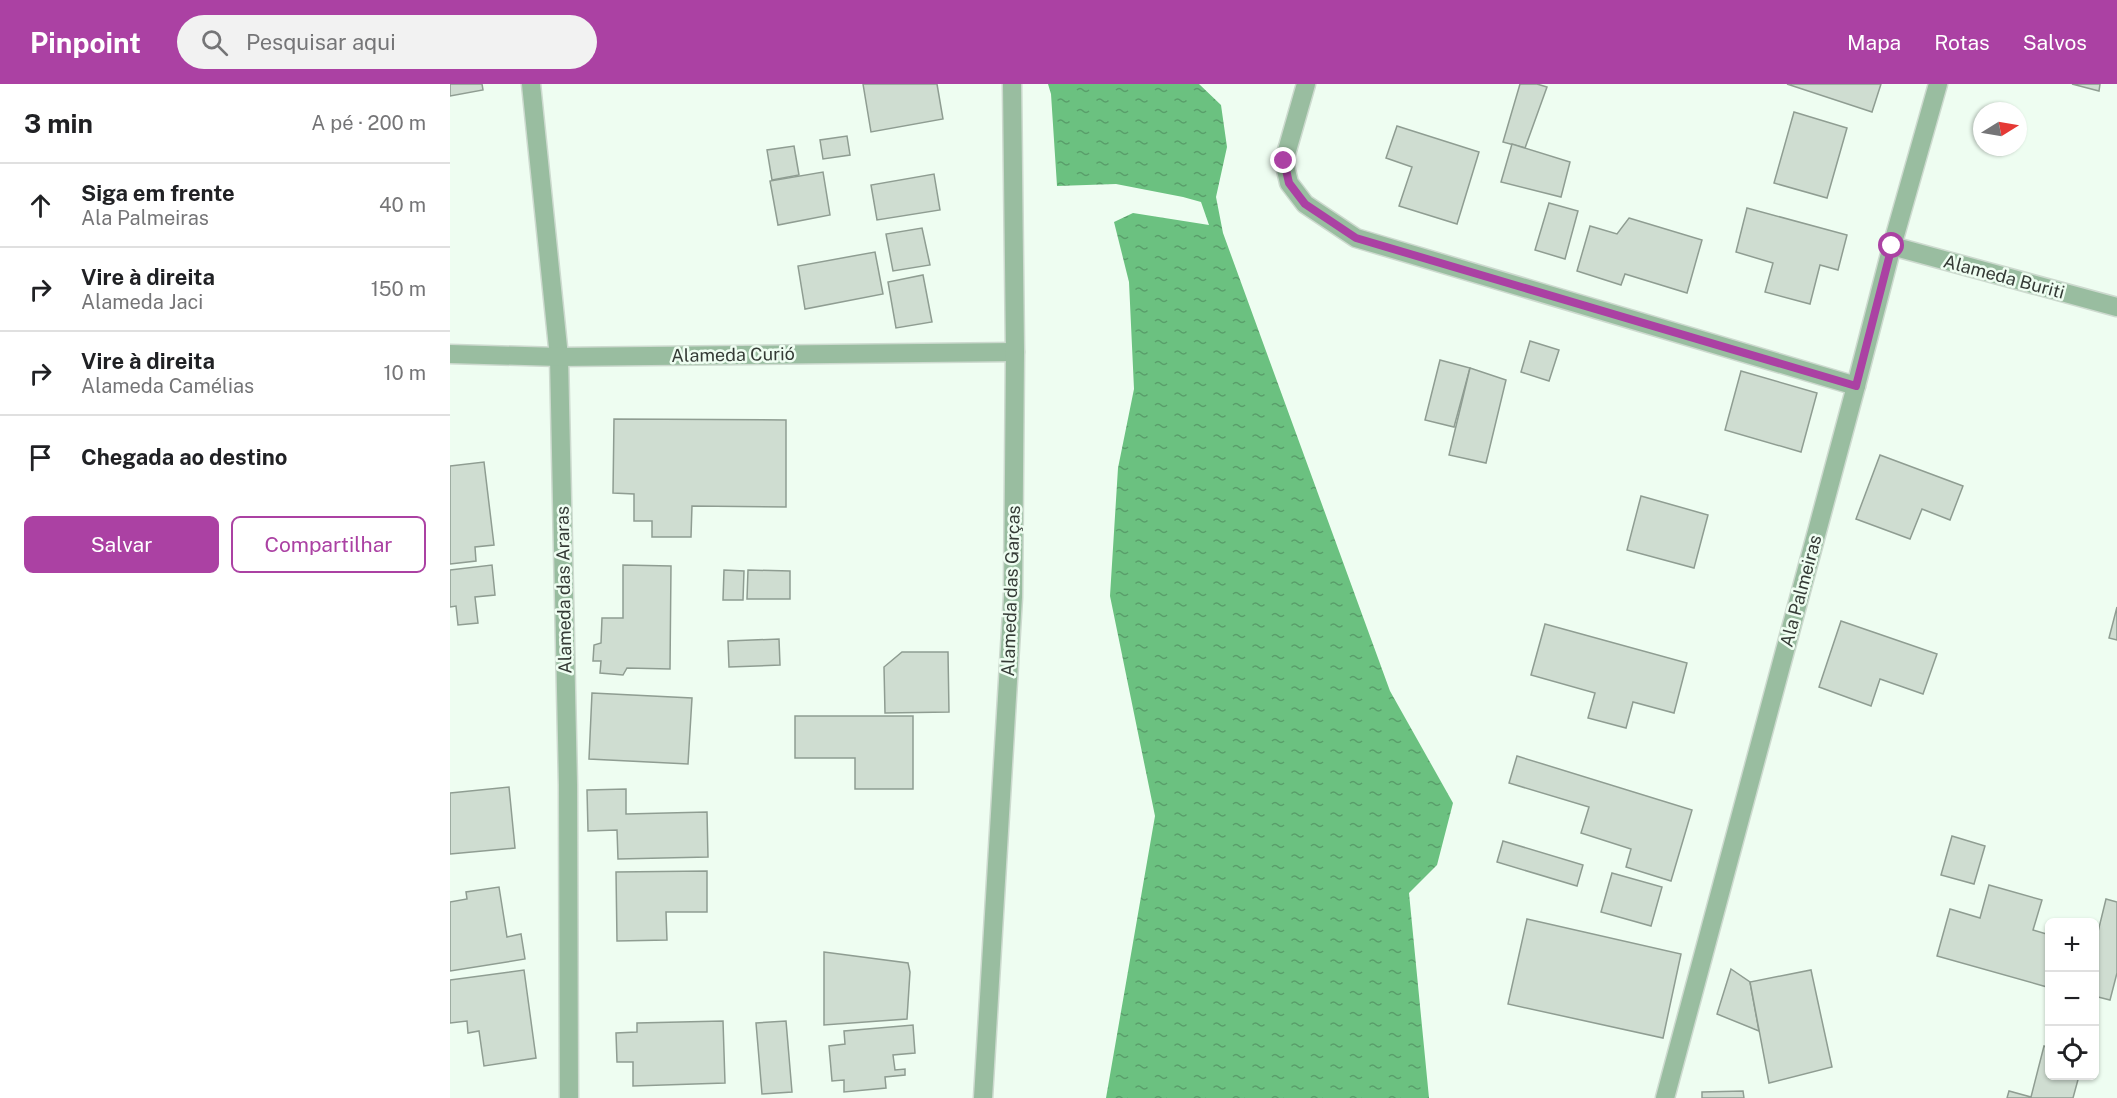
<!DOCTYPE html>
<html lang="pt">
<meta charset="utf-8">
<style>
:root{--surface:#fff;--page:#f2f2f2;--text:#202124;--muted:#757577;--line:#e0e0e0;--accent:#ab41a3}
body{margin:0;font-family:"Public Sans",sans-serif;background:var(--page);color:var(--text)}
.controls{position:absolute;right:18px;bottom:18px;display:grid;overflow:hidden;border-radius:9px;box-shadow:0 2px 4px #0004}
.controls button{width:54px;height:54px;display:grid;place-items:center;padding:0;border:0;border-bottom:2px solid var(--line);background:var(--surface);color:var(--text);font:30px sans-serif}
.compass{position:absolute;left:1523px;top:18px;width:54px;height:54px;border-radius:50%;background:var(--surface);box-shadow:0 2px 4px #0004;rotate:79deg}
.stop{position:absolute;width:18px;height:18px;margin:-14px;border:4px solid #ab41a3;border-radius:50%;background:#fff}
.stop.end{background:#ab41a3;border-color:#fff;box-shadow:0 2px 6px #0008}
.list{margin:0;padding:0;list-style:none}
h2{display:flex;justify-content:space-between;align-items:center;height:78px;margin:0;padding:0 24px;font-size:26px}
h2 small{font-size:20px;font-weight:400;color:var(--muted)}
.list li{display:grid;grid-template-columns:39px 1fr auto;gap:18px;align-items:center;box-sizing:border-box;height:84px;padding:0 24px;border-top:2px solid var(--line)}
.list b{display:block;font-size:22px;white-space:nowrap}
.list p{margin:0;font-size:20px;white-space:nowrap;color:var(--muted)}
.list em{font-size:20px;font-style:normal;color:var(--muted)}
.actions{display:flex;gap:12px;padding:18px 24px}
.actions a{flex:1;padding:14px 0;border:2px solid var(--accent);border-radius:9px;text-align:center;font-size:21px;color:var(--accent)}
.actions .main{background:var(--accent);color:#fff}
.icon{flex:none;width:33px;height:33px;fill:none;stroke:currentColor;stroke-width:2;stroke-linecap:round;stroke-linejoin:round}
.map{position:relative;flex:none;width:1667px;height:1014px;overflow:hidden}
header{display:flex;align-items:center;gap:36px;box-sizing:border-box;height:84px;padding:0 30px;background:var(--accent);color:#fff}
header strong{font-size:28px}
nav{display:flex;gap:33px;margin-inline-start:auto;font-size:21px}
.search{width:420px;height:54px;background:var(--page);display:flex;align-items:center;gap:15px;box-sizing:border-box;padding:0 21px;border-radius:33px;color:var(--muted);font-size:22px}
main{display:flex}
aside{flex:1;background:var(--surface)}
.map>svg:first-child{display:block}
.water{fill:url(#water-ripples)}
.building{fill:#cfddd1;stroke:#8f9d92;stroke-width:1.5}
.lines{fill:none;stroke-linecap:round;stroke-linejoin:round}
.street-casing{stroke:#cddacf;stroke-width:21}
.street{stroke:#99bda0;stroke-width:18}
.route{stroke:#ab41a3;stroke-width:8}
.labels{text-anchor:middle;stroke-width:5;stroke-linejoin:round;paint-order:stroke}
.street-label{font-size:18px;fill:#343a35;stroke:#eefdf1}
</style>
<header>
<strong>Pinpoint</strong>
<div class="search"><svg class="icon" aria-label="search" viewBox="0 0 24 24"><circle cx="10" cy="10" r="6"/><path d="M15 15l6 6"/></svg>Pesquisar aqui</div>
<nav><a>Mapa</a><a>Rotas</a><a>Salvos</a></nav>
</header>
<main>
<aside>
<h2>3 min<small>A pé · 200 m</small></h2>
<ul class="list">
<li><svg class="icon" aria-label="ahead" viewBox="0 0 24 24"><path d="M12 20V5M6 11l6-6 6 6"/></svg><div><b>Siga em frente</b><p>Ala Palmeiras</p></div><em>40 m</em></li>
<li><svg class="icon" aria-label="right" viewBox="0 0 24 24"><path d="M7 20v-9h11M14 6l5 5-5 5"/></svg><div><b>Vire à direita</b><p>Alameda Jaci</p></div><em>150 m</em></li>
<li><svg class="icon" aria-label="right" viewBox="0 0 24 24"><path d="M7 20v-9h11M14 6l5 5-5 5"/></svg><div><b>Vire à direita</b><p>Alameda Camélias</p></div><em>10 m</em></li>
<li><svg class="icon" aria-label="arrive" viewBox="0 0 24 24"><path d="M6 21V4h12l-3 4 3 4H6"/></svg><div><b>Chegada ao destino</b></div></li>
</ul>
<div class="actions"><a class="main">Salvar</a><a>Compartilhar</a></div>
</aside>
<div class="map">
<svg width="1667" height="1014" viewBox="0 0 1667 1014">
<defs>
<pattern id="water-ripples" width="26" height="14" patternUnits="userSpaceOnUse" patternTransform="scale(1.5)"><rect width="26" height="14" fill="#6bc180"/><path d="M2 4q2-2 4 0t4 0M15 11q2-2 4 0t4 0" fill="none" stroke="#599e6a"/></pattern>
</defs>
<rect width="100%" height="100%" fill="#eefdf1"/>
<polygon class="water" points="598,0 749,0 771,21 777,63 766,113 773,149 940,607 1003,719 987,781 959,809 979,1014 656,1014 705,732 660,512 668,384 684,305 679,198 664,138 683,129 759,141 751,118 733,113 666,100 607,102 601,10"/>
<g class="building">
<polygon points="0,0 32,0 33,6 0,12"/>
<polygon points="413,0 487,0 493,35 421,48"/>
<polygon points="1070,0 1087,0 1097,3 1075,64 1053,58"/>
<polygon points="1337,0 1431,0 1422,28"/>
<polygon points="1622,0 1650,0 1649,7"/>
<polygon points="1344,28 1397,44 1377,114 1324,99"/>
<polygon points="947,42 1029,68 1007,140 949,122 962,83 936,74"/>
<polygon points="397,52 400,71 373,75 370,56"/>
<polygon points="1062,60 1120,78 1111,113 1051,98"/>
<polygon points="344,62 349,91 322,96 317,66"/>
<polygon points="373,88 380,131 328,141 320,97"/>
<polygon points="484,90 490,126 427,136 421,101"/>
<polygon points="1099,119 1128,127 1115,175 1085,166"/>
<polygon points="1297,124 1397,151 1388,186 1370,181 1360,220 1315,208 1323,179 1286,168"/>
<polygon points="1179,134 1252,156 1237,209 1175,190 1171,201 1127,187 1140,142 1167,150"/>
<polygon points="472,144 480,181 443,187 436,150"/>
<polygon points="425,168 433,210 355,225 348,182"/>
<polygon points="473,191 482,238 446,244 438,198"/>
<polygon points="1080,257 1109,266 1099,297 1071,288"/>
<polygon points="990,276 1020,284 1004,343 975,336"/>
<polygon points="1020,284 1056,296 1036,379 999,371"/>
<polygon points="1291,287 1367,309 1351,368 1275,346"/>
<polygon points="164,335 336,336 336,423 242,422 241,453 202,453 202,437 184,437 184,410 163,409"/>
<polygon points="1430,371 1513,402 1500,436 1472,425 1460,455 1406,435"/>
<polygon points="34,378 44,461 25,463 26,477 0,480 0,382"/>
<polygon points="1191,412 1258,431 1244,484 1177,466"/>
<polygon points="42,481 45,511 25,513 28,539 8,541 6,522 0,523 0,486"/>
<polygon points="173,481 221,482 220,585 177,584 173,591 150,589 151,577 143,577 144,561 151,559 152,534 173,534"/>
<polygon points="274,486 294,487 293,516 273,516"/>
<polygon points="298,486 340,487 340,515 297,515"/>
<polygon points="1667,523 1667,556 1659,554"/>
<polygon points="1391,537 1487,570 1473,610 1430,595 1421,622 1369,603"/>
<polygon points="1095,540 1237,579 1224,629 1183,618 1176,644 1138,634 1145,609 1081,591"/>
<polygon points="329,555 330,581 279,583 278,557"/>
<polygon points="452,568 498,568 499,628 435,629 434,583"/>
<polygon points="142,609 242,614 238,680 139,675"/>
<polygon points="345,632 463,632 463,705 405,705 405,674 345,674"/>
<polygon points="1067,672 1242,726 1221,797 1176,783 1181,765 1131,749 1139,723 1059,699"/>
<polygon points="59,703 65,764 0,770 0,709"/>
<polygon points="176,705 176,730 257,728 258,773 168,775 167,746 138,747 137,706"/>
<polygon points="1502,752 1535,762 1524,800 1491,791"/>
<polygon points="1053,757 1133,781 1127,802 1047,778"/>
<polygon points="257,787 257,828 216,828 217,856 167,857 166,788"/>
<polygon points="1162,789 1212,803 1201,842 1151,828"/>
<polygon points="1539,801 1592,816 1583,846 1600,851 1600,895 1597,903 1487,872 1500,825 1530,834"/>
<polygon points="49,803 57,853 71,850 75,875 0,887 0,818 17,815 16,808"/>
<polygon points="1656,815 1667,818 1667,889 1660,916 1644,912 1644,864"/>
<polygon points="1077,835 1231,870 1213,954 1058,920"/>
<polygon points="374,868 458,879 460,888 457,935 374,941"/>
<polygon points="1281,885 1300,898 1309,947 1267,930"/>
<polygon points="74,886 86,974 34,982 29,947 18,949 17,937 0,939 0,896"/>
<polygon points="1361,886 1382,983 1319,999 1300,898"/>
<polygon points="273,937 275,999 183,1002 183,978 167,978 166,949 187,948 187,939"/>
<polygon points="336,937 342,1008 312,1010 306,939"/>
<polygon points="463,941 465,969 443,971 445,986 455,985 455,991 435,993 436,1004 394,1008 394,996 382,997 379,962 395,960 394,947"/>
<polygon points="1594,962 1600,964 1600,992 1629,992 1623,1014 1557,1014 1559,1007 1581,1013"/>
<polygon points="1293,1007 1294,1014 1252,1014 1252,1008"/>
</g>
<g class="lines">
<g class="street-casing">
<g id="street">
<polyline points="81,0 109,273 118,701 119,1014"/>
<polyline points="856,0 834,77 839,99 855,120 906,154 1406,302"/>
<polyline points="1442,162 1667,223"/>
<polyline points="0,270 109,273 565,268"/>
<polyline points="533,1014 563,513 565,268 562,0"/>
<polyline points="1215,1014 1406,302 1442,162 1488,0"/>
</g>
</g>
<use href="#street" class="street"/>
</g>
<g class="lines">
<polyline class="route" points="834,77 839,99 855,120 906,154 1406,302 1442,162"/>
</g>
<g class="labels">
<g class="street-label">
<text transform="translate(1554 193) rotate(15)" y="6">Alameda Buriti</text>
<text transform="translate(283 271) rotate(-1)" y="6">Alameda Curió</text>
<text transform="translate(114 506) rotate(-91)" y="6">Alameda das Araras</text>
<text transform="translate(561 507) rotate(-88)" y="6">Alameda das Garças</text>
<text transform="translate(1351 507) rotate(-75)" y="6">Ala Palmeiras</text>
</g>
</g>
</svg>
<div class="controls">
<button>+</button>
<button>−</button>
<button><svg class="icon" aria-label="locate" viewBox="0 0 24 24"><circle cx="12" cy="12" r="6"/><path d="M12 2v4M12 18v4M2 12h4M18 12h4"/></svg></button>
</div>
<svg class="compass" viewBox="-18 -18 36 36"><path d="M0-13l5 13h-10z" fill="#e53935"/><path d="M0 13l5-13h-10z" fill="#757577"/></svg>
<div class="stop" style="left:1442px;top:162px"></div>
<div class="stop end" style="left:834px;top:77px"></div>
</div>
</main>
